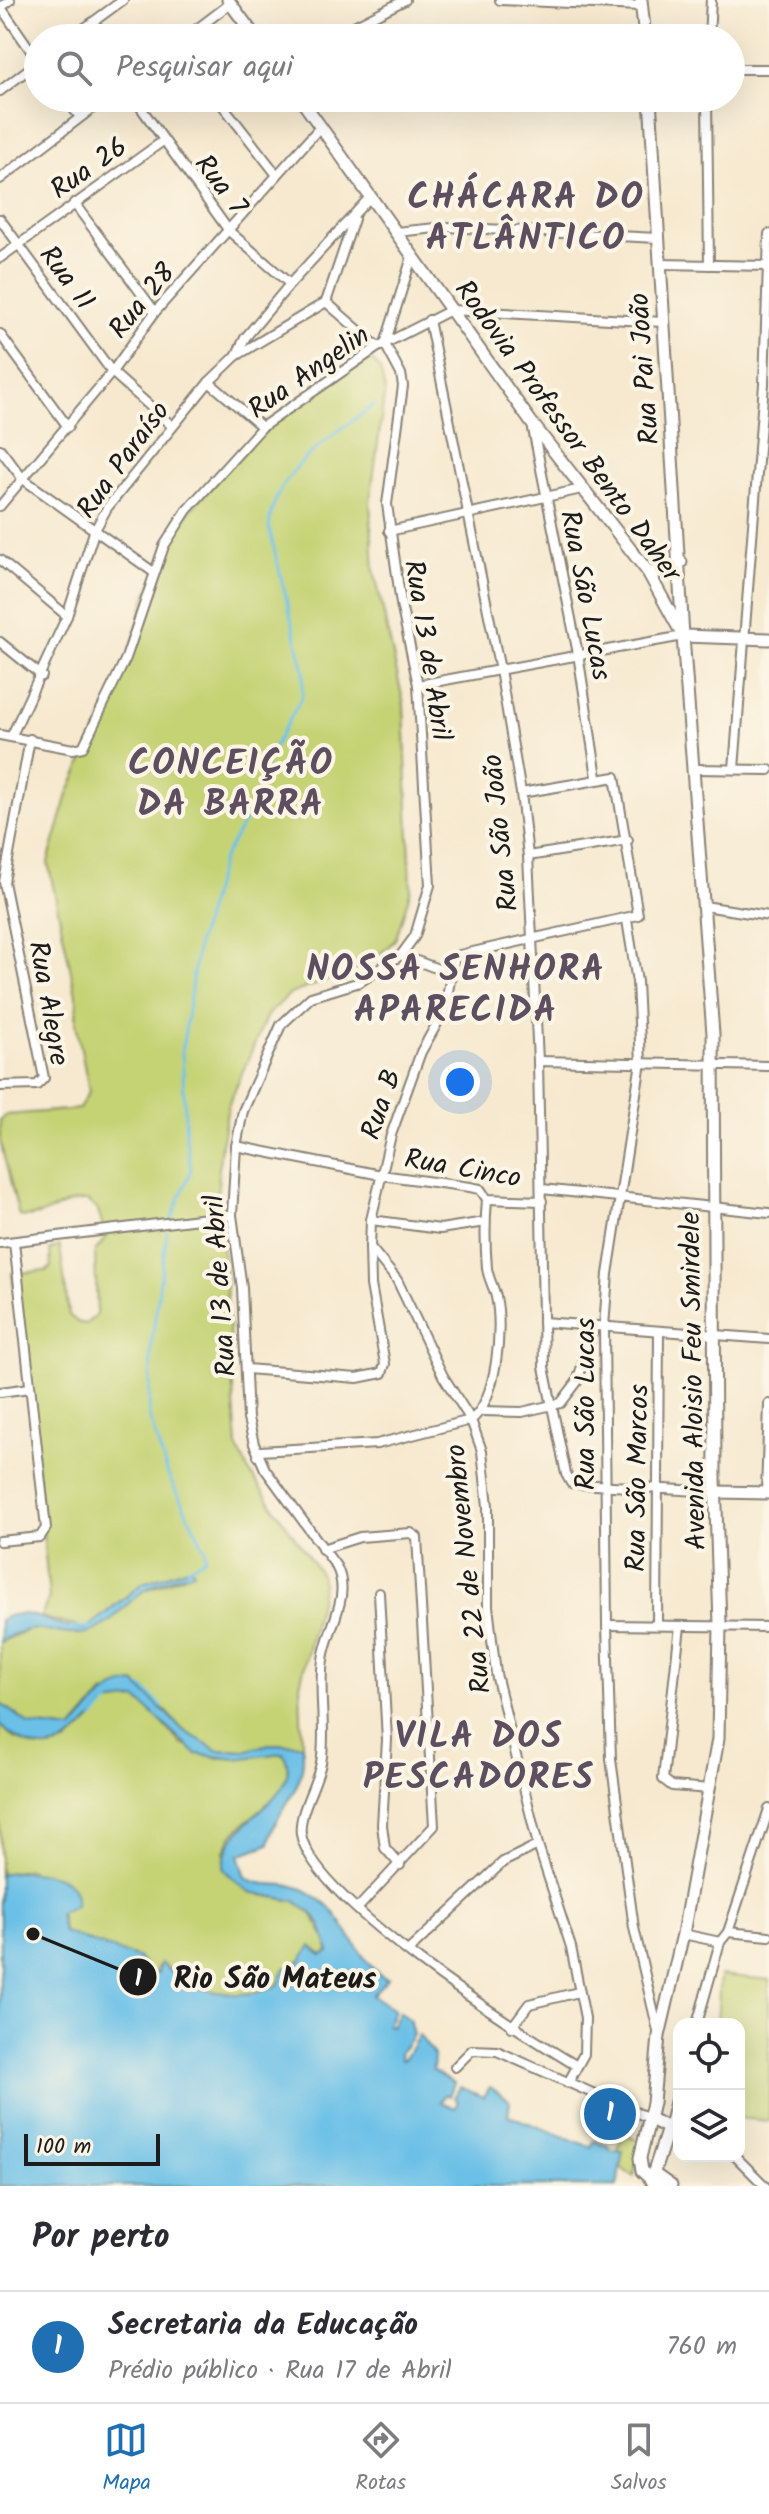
<!DOCTYPE html>
<html lang="pt">
<meta charset="utf-8">
<style>
:root{--surface:#fff;--page:#f2f2f3;--text:#2b2b33;--muted:#7c7c81;--line:#e1e1e2;--accent:#1f6fb2}
body{margin:0;font-family:Kalam,sans-serif;background:var(--page);color:var(--text)}
.controls{position:absolute;right:24px;bottom:24px;display:grid;overflow:hidden;border-radius:16px;box-shadow:0 8px 32px #0002}
.controls button{width:72px;height:72px;display:grid;place-items:center;padding:0;border:0;border-bottom:2px solid var(--line);background:var(--surface);color:var(--text);font:40px sans-serif}
.scale{position:absolute;left:24px;bottom:20px;width:136px;box-sizing:border-box;padding-left:8px;border:4px solid #1c1c1c;border-top:0;font-size:22px;line-height:28px;white-space:nowrap;color:#1c1c1c;-webkit-text-stroke:6px #fcf5e5;paint-order:stroke}
.you{position:absolute;left:460px;top:1082px;width:28px;height:28px;margin:-20px;border:6px solid #fff;border-radius:50%;background:#1a73e8;box-shadow:0 0 0 12px #1a73e833}
.badge{display:grid;place-items:center;width:52px;height:52px;border-radius:50%;background:var(--accent);color:#fff;font-size:26px;font-weight:700}
.pin{position:absolute;translate:-50% -50%;border:4px solid #fff;box-shadow:0 2px 8px #0006}
.list{margin:0;padding:0;list-style:none}
h2{display:flex;justify-content:space-between;align-items:center;height:104px;margin:0;padding:0 32px;font-size:34px}
h2 small{font-size:26px;font-weight:400;color:var(--muted)}
.list li{display:grid;grid-template-columns:52px 1fr auto;gap:24px;align-items:center;box-sizing:border-box;height:112px;padding:0 32px;border-top:2px solid var(--line)}
.list b{display:block;font-size:30px;white-space:nowrap}
.list p{margin:0;font-size:26px;white-space:nowrap;color:var(--muted)}
.list em{font-size:26px;font-style:normal;color:var(--muted)}
.icon{flex:none;width:44px;height:44px;fill:none;stroke:currentColor;stroke-width:2;stroke-linecap:round;stroke-linejoin:round}
.map{position:relative;flex:none;width:769px;height:2186px;overflow:hidden}
.search{position:absolute;background:var(--surface);box-shadow:0 8px 32px #0002;left:24px;right:24px;top:24px;height:88px;display:flex;align-items:center;gap:20px;box-sizing:border-box;padding:0 28px;border-radius:44px;color:var(--muted);font-size:30px}
.sheet{height:216px;background:var(--surface)}
nav{display:flex;justify-content:space-around;align-items:center;box-sizing:border-box;height:112px;border-top:2px solid var(--line);background:var(--surface);font-size:22px;color:var(--muted)}
nav a{display:grid;justify-items:center;gap:4px}
nav .on{color:var(--accent)}
.map>svg:first-child{display:block}
.green{fill:#c5d375;stroke:#707848;stroke-width:2}
.water{fill:#6ac0e7;stroke:#436e82;stroke-width:2}
.lines{fill:none;stroke-linecap:round;stroke-linejoin:round}
.stream{stroke:#6ac0e7;stroke-width:3}
.street-casing{stroke:#898276;stroke-width:12}
.secondary-casing{stroke:#898276;stroke-width:15}
.street{stroke:#fff;stroke-width:8}
.secondary{stroke:#fff;stroke-width:11}
.labels{text-anchor:middle;stroke-width:8;stroke-linejoin:round;paint-order:stroke}
.street-label{font-size:28px;fill:#1c1c1c;stroke:#fcf5e5}
.district-label{font-size:36px;font-weight:bold;letter-spacing:2px;fill:#5d4e60;stroke:#fcf5e5}
.leader{fill:none;stroke:#1c1c1c;stroke-width:3}
.callout-dot{fill:#1c1c1c;stroke:#fcf5e5;stroke-width:3}
.mark-label{font-size:24px;text-anchor:middle;font-weight:bold;fill:#fff}
.callout-label{font-size:30px;text-anchor:middle;font-weight:bold;fill:#1c1c1c;stroke:#fcf5e5;stroke-width:8;stroke-linejoin:round;paint-order:stroke}
</style>
<div class="map">
<svg width="769" height="2186" viewBox="0 0 769 2186">
<rect width="100%" height="100%" fill="#fcf5e5"/>
<filter id="ink" filterUnits="userSpaceOnUse"><feTurbulence type="fractalNoise" baseFrequency=".0125" numOctaves="2"/><feDisplacementMap in="SourceGraphic" scale="16" xChannelSelector="R" yChannelSelector="G"/><feConvolveMatrix kernelMatrix="1 2 1 2 8 2 1 2 1" color-interpolation-filters="sRGB"/></filter>
<filter id="wash" filterUnits="userSpaceOnUse"><feTurbulence type="fractalNoise" baseFrequency=".006" numOctaves="4" result="noise"/><feDisplacementMap in="SourceGraphic" scale="32" xChannelSelector="R" yChannelSelector="G"/><feGaussianBlur stdDeviation="1.8" result="paint"/><feColorMatrix in="noise" values="0 0 0 0 0 0 0 0 0 0 0 0 0 0 0 0 0 1.4 0 .05"/><feComposite in="paint" operator="in"/></filter>
<g filter="url(#wash)">
<rect width="100%" height="100%" fill="#f6e9cf"/>
<g class="green">
<path d="M 362,360 L 373,361 L 380,369 L 385,390 L 370,502 L 374,570 L 404,705 L 411,889 L 396,938 L 389,946 L 365,966 L 290,994 L 267,1015 L 228,1106 L 220,1152 L 216,1219 L 224,1258 L 237,1446 L 248,1470 L 320,1573 L 323,1584 L 300,1685 L 302,1745 L 269,1744 L 245,1751 L 217,1750 L 183,1730 L 144,1688 L 104,1693 L 72,1730 L 30,1725 L 0,1703 L 0,1642 L 32,1628 L 83,1633 L 105,1624 L 141,1592 L 193,1572 L 191,1568 L 143,1583 L 86,1629 L 41,1617 L 49,1597 L 30,1396 L 12,1273 L 47,1271 L 51,1267 L 50,1250 L 60,1246 L 69,1315 L 77,1322 L 86,1324 L 97,1314 L 95,1251 L 106,1238 L 98,1210 L 87,1201 C 63,1199 43,1221 19,1216 L 0,1141 L 0,1120 L 6,1115 L 79,1109 L 89,1091 L 76,1023 L 77,1000 L 48,862 L 69,791 L 125,671 L 146,596 L 178,524 L 259,434 Z"/>
<path d="M 118,1699 L 137,1699 L 146,1704 L 181,1744 L 218,1758 L 283,1753 C 304,1790 250,1812 233,1835 C 229,1840 227,1848 224,1853 L 261,1895 L 295,1901 L 310,1912 L 329,1943 L 327,1954 C 309,1955 284,1965 279,1985 C 244,2004 193,1992 165,1966 L 157,1967 L 158,1974 L 150,1972 L 139,1958 L 63,1932 L 60,1911 L 30,1869 L 0,1874 L 0,1725 L 15,1739 L 67,1743 L 107,1703 Z"/>
<polygon points="720,1975 769,1980 769,2121 739,2118 739,2024 717,2024"/>
<path d="M 622,2134 L 640,2141 L 634,2176 C 610,2165 617,2157 622,2134 Z"/>
</g>
<g class="water">
<path d="M 191,1567 L 194,1572 C 175,1576 156,1582 141,1593 C 124,1604 112,1625 91,1632 C 58,1642 40,1615 0,1642 L 0,1620 C 30,1602 55,1631 86,1629 L 143,1583 Z"/>
<path d="M 135,1683 L 183,1730 L 217,1750 L 245,1751 L 269,1744 L 302,1745 C 310,1789 272,1812 269,1844 L 239,1855 L 246,1877 C 264,1889 281,1881 300,1888 C 309,1891 319,1899 326,1904 C 343,1917 367,1975 388,1978 L 372,1995 L 394,2010 L 387,2025 L 391,2026 L 399,2012 L 409,2019 L 413,2035 L 400,2053 L 401,2060 L 405,2059 L 419,2035 L 434,2055 L 433,2070 L 454,2083 L 449,2096 L 445,2094 L 440,2102 L 454,2108 L 458,2101 L 454,2098 L 460,2087 L 484,2097 L 490,2087 L 510,2101 L 508,2115 L 591,2147 L 594,2141 L 609,2146 L 611,2150 L 623,2151 L 617,2186 L 0,2186 L 0,1874 C 22,1869 84,1869 75,1906 L 59,1913 L 63,1932 L 139,1958 L 150,1972 L 158,1973 L 160,1963 C 168,1968 173,1975 180,1979 C 208,1995 251,2000 278,1985 L 285,1968 L 299,1963 L 311,1946 L 322,1955 L 329,1952 L 321,1925 L 310,1912 L 295,1901 L 249,1892 L 224,1870 C 220,1818 309,1799 283,1753 L 235,1759 L 196,1754 L 137,1699 L 107,1703 C 70,1743 49,1770 0,1725 L 0,1703 L 30,1725 L 72,1730 C 94,1710 103,1685 135,1683 Z"/>
</g>
<g class="lines">
<g class="stream">
<path d="M 171,1220 L 191,1170 L 186,1138 L 182,1051 L 198,942 L 222,860 L 256,801 L 268,757 L 302,697 L 304,671 L 269,528 C 272,470 334,436 375,404"/>
<polyline points="167,1232 151,1346 149,1416 168,1475 205,1549 205,1558 188,1568"/>
<polyline points="71,1628 91,1627"/>
<polyline points="142,1687 162,1706"/>
<polyline points="94,1718 111,1700"/>
</g>
</g>
</g>
<g filter="url(#ink)">
<g class="lines">
<g class="street-casing">
<g id="street">
<polyline points="500,0 641,6"/>
<polyline points="0,6 38,61"/>
<polyline points="0,8 10,0"/>
<polyline points="71,38 123,0"/>
<polyline points="185,38 231,3"/>
<polyline points="330,38 405,0"/>
<polyline points="709,38 711,0"/>
<polyline points="731,69 769,69"/>
<polyline points="0,91 38,62"/>
<polyline points="65,98 80,117"/>
<polyline points="134,98 229,231 290,284"/>
<polyline points="217,98 277,175"/>
<polyline points="707,98 709,265"/>
<polyline points="0,179 106,98"/>
<polyline points="74,203 155,312"/>
<polyline points="0,219 112,372 172,426"/>
<polyline points="396,232 447,227 657,238"/>
<path d="M 412,257 L 385,344 L 401,374 L 403,386 L 387,504 L 401,604 L 418,685 L 430,885 L 415,936 L 401,955 L 360,982 L 311,997 L 281,1025 L 243,1111 L 236,1146 L 232,1215 L 242,1288 L 248,1419 L 254,1444 L 265,1469 L 336,1566 C 353,1597 326,1630 323,1660 C 318,1694 327,1730 321,1763 C 317,1784 298,1813 301,1834 C 312,1900 518,2031 577,2066"/>
<polyline points="0,258 163,141"/>
<polyline points="660,264 769,266"/>
<polyline points="326,302 378,347"/>
<polyline points="429,320 500,670 521,793 528,856 538,1061 544,1367 566,1474 571,1483 578,1484 716,1492"/>
<polyline points="0,334 68,427"/>
<polyline points="236,356 326,302 354,219"/>
<polyline points="209,382 262,427"/>
<polyline points="532,424 578,654 597,777"/>
<polyline points="0,449 23,479 152,571"/>
<polyline points="0,506 112,372 155,312 321,126"/>
<polyline points="389,531 582,489"/>
<polyline points="0,560 67,616"/>
<polyline points="0,642 42,676"/>
<polyline points="418,685 683,636"/>
<polyline points="0,735 73,749 83,747 126,658 164,546 187,510 262,427 378,347 451,310 663,322"/>
<polyline points="12,735 67,616 94,532 107,508 209,382 236,356 245,338 290,284 371,196"/>
<polyline points="693,769 769,770"/>
<polyline points="734,769 764,384 769,234"/>
<polyline points="521,793 615,777 638,915 455,956 444,1011 421,1052 391,1135 371,1220 370,1247 397,1280 443,1376 471,1420 482,1451 488,1506 488,1606 496,1674 538,1845 571,1947 585,2018 584,2054 568,2083"/>
<polyline points="528,856 628,840"/>
<polyline points="704,906 769,916"/>
<polyline points="627,920 637,982 641,1062 608,1274 604,1327 607,1625 611,1759 634,1928 658,2031"/>
<polyline points="401,955 449,973"/>
<polyline points="538,1061 769,1066"/>
<polyline points="0,1086 37,1085 44,1078 4,882 30,739"/>
<polyline points="236,1146 381,1175 470,1187 480,1189 487,1199 542,1201"/>
<polyline points="542,1189 769,1213"/>
<polyline points="371,1220 440,1229 485,1222"/>
<polyline points="0,1243 232,1215"/>
<polyline points="543,1322 769,1339"/>
<polyline points="247,1369 357,1378 382,1373 385,1364 371,1285 370,1247"/>
<polyline points="0,1392 30,1388"/>
<polyline points="483,1411 522,1412 561,1403 577,1382 594,1327"/>
<path d="M 258,1456 L 260,1451 L 377,1444 L 471,1420 C 497,1400 503,1328 496,1297 C 494,1287 488,1278 487,1268 C 485,1245 485,1222 487,1199"/>
<polyline points="766,1493 769,1404"/>
<polyline points="0,1541 40,1537 46,1528 14,1242"/>
<polyline points="322,1549 360,1537 411,1533 417,1537 434,1826 358,1908"/>
<polyline points="379,1593 387,1740 382,1825 385,1848 400,1865"/>
<polyline points="607,1625 769,1627"/>
<polyline points="657,1625 659,1331"/>
<polyline points="680,1626 663,1779 672,1786 710,1789"/>
<polyline points="728,1932 769,1936"/>
<polyline points="683,1934 720,1942"/>
<polyline points="408,1951 503,1862 538,1845"/>
<polyline points="697,2024 720,1942 728,1932 769,1809"/>
<polyline points="512,2027 529,2004 579,1992"/>
<polyline points="455,2067 472,2050 497,2051 649,2118"/>
<polyline points="679,2084 668,2128 679,2131"/>
<polyline points="735,2156 765,2186"/>
</g>
</g>
<g class="secondary-casing">
<g id="secondary">
<polyline points="228,0 256,38"/>
<polyline points="641,0 645,38"/>
<polyline points="300,98 531,422 648,572 681,632"/>
<polyline points="650,98 683,636 713,1034 715,1478 720,1624 718,1739 683,1934 659,2036 653,2103 640,2158 642,2171 658,2186"/>
<polyline points="648,572 669,572 681,562"/>
<polyline points="683,636 769,639"/>
<polyline points="716,1492 769,1493"/>
<polyline points="649,2118 668,2128 651,2181"/>
<polyline points="654,2174 671,2186"/>
</g>
</g>
<use href="#street" class="street"/>
<use href="#secondary" class="secondary"/>
</g>
</g>
<g class="labels">
<g class="street-label">
<text transform="translate(88 167) rotate(-35)" y="10">Rua 26</text>
<text transform="translate(222 184) rotate(53)" y="10">Rua 7</text>
<text transform="translate(68 277) rotate(53)" y="10">Rua 11</text>
<text transform="translate(141 300) rotate(-51)" y="10">Rua 28</text>
<text transform="translate(643 369) rotate(-94)" y="10">Rua Pai João</text>
<text transform="translate(308 371) rotate(-35)" y="10">Rua Angelin</text>
<text transform="translate(569 430) rotate(54)" y="10">Rodovia Professor Bento Daher</text>
<text transform="translate(122 459) rotate(-54)" y="10">Rua Paraíso</text>
<text transform="translate(587 595) rotate(79)" y="10">Rua São Lucas</text>
<text transform="translate(429 650) rotate(81)" y="10">Rua 13 de Abril</text>
<text transform="translate(499 833) rotate(-96)" y="10">Rua São João</text>
<text transform="translate(50 1003) rotate(80)" y="10">Rua Alegre</text>
<text transform="translate(380 1104) rotate(-71)" y="10">Rua B</text>
<text transform="translate(463 1167) rotate(10)" y="10">Rua Cinco</text>
<text transform="translate(219 1286) rotate(-94)" y="10">Rua 13 de Abril</text>
<text transform="translate(692 1381) rotate(-91)" y="10">Avenida Aloisio Feu Smirdele</text>
<text transform="translate(584 1404) rotate(-90)" y="10">Rua São Lucas</text>
<text transform="translate(636 1478) rotate(-89)" y="10">Rua São Marcos</text>
<text transform="translate(467 1569) rotate(-96)" y="10">Rua 22 de Novembro</text>
</g>
<g class="district-label">
<text x="526" y="208">CHÁCARA DO<tspan x="526" dy="41">ATLÂNTICO</tspan></text>
<text x="231" y="774">CONCEIÇÃO<tspan x="231" dy="41">DA BARRA</tspan></text>
<text x="456" y="980">NOSSA SENHORA<tspan x="456" dy="41">APARECIDA</tspan></text>
<text x="479" y="1747">VILA DOS<tspan x="479" dy="41">PESCADORES</tspan></text>
</g>
</g>
<path class="leader" d="M33 1934L138 1977"/>
<g class="callout-dot">
<circle cx="33" cy="1934" r="8"/>
<circle cx="138" cy="1977" r="20"/>
</g>
<g class="mark-label">
<text x="138" y="1986">1</text>
</g>
<g class="callout-label">
<text x="275" y="1988">Rio São Mateus</text>
</g>
</svg>
<div class="controls">
<button><svg class="icon" aria-label="locate" viewBox="0 0 24 24"><circle cx="12" cy="12" r="6"/><path d="M12 2v4M12 18v4M2 12h4M18 12h4"/></svg></button>
<button><svg class="icon" aria-label="layers" viewBox="0 0 24 24"><path d="M12 4l9 5-9 5-9-5zM3 14l9 5 9-5"/></svg></button>
</div>
<div class="scale">100 m</div>
<div class="you"></div>
<div class="pin badge" style="left:610px;top:2114px">1</div>
<div class="search"><svg class="icon" aria-label="search" viewBox="0 0 24 24"><circle cx="10" cy="10" r="6"/><path d="M15 15l6 6"/></svg>Pesquisar aqui</div>
</div>
<section class="sheet">
<h2>Por perto<small></small></h2>
<ul class="list">
<li><span class="badge">1</span><div><b>Secretaria da Educação</b><p>Prédio público · Rua 17 de Abril</p></div><em>760 m</em></li>
</ul>
</section>
<nav>
<a class="on"><svg class="icon" aria-label="map" viewBox="0 0 24 24"><path d="M3 6l6-2 6 2 6-2v14l-6 2-6-2-6 2zM9 4v14M15 6v14"/></svg>Mapa</a>
<a><svg class="icon" aria-label="directions" viewBox="0 0 24 24"><path d="M12 3l9 9-9 9-9-9zM9 14v-3h6M13 9l2 2-2 2"/></svg>Rotas</a>
<a><svg class="icon" aria-label="saved" viewBox="0 0 24 24"><path d="M7 4h10v16l-5-4-5 4z"/></svg>Salvos</a>
</nav>
